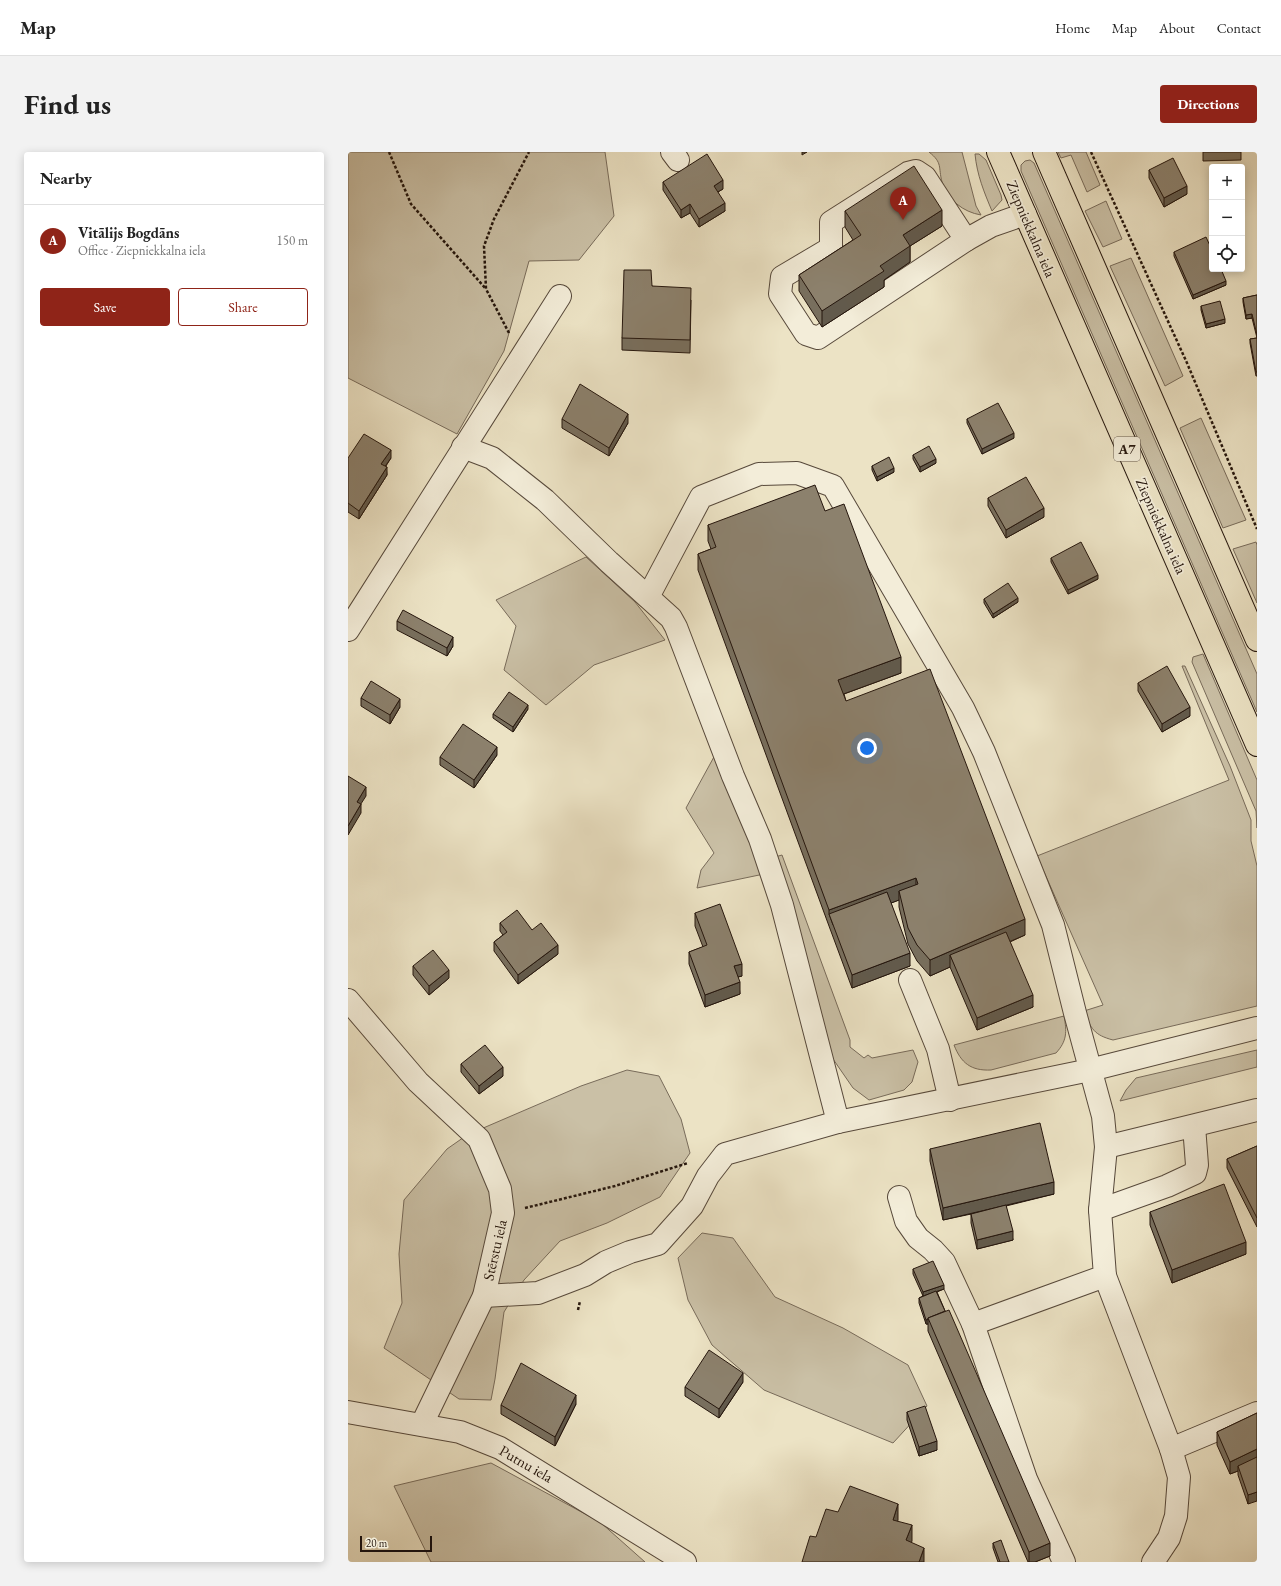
<!DOCTYPE html>
<meta charset="utf-8">
<style>
:root{--surface:#fff;--page:#f2f2f2;--text:#222;--muted:#767676;--line:#e0e0e0;--accent:#8f2418}
body{margin:0;font-family:"EB Garamond",serif;background:var(--page);color:var(--text)}
.controls{position:absolute;right:12px;top:12px;display:grid;overflow:hidden;border-radius:4px;box-shadow:0 2px 10px #0003}
.controls button{width:36px;height:36px;display:grid;place-items:center;padding:0;border:0;border-bottom:1px solid var(--line);background:var(--surface);color:var(--text);font:20px sans-serif}
.scale{position:absolute;left:12px;bottom:10px;width:72px;box-sizing:border-box;padding-left:4px;border:2px solid #25160d;border-top:0;font-size:11px;line-height:14px;white-space:nowrap;color:#25160d;-webkit-text-stroke:3px #f3edd9;paint-order:stroke}
.you{position:absolute;left:519px;top:596px;width:14px;height:14px;margin:-10px;border:3px solid #fff;border-radius:50%;background:#1a73e8;box-shadow:0 0 0 6px #1a73e833}
.badge{display:grid;place-items:center;width:26px;height:26px;border-radius:50%;background:var(--accent);color:#fff;font-size:13px;font-weight:700}
.pin{position:absolute;translate:-50% -33px;filter:drop-shadow(0 1px 2px #0008)}
.pin::after{content:'';position:absolute;top:21px;width:14px;height:12px;background:inherit;clip-path:polygon(0 0,100% 0,50% 100%)}
.list{margin:0;padding:0;list-style:none}
h2{display:flex;justify-content:space-between;align-items:center;height:52px;margin:0;padding:0 16px;font-size:17px}
h2 small{font-size:13px;font-weight:400;color:var(--muted)}
.list li{display:grid;grid-template-columns:26px 1fr auto;gap:12px;align-items:center;box-sizing:border-box;height:72px;padding:0 16px;border-top:1px solid var(--line)}
.list b{display:block;font-size:15px;white-space:nowrap}
.list p{margin:0;font-size:13px;white-space:nowrap;color:var(--muted)}
.list em{font-size:13px;font-style:normal;color:var(--muted)}
.actions{display:flex;gap:8px;padding:12px 16px}
.actions a{flex:1;padding:9px 0;border:1px solid var(--accent);border-radius:4px;text-align:center;font-size:14px;color:var(--accent)}
.actions .main{background:var(--accent);color:#fff}
.icon{flex:none;width:22px;height:22px;fill:none;stroke:currentColor;stroke-width:2;stroke-linecap:round;stroke-linejoin:round}
.map{position:relative;flex:none;width:909px;height:1410px;overflow:hidden;border-radius:4px}
header{display:flex;align-items:center;gap:24px;box-sizing:border-box;height:56px;padding:0 20px;background:var(--surface);border-bottom:1px solid var(--line)}
header strong{font-size:19px}
nav{display:flex;gap:22px;margin-inline-start:auto;font-size:14px}
.intro{display:flex;align-items:center;justify-content:space-between;box-sizing:border-box;height:96px;padding:0 24px}
h1{margin:0;font-size:28px}
.button{padding:10px 18px;border-radius:4px;background:var(--accent);color:#fff;font-size:14px;font-weight:700}
main{display:flex;gap:24px;padding:0 24px}
aside{flex:1;background:var(--surface);border-radius:4px;box-shadow:0 2px 10px #0003}
.map>svg:first-child{display:block}
.green{fill:#cac0a6;stroke:#786b5a}
.lines{fill:none;stroke-linecap:round;stroke-linejoin:round}
.minor-casing{stroke:#57493b;stroke-width:24}
.highway-casing{stroke:#25160d;stroke-width:24}
.path{stroke:#25160d;stroke-width:2.5;stroke-dasharray:3 2;stroke-linecap:butt}
.minor{stroke:#f3edd9;stroke-width:22}
.highway{stroke:#ece3c5;stroke-width:22}
.wall{fill:#786f5e;stroke:#25160d}
.shaded-wall{fill:#625a4c;stroke:#25160d}
.building{fill:#8c816d;stroke:#25160d}
.labels{text-anchor:middle;stroke-width:3.5;stroke-linejoin:round;paint-order:stroke}
.shield{fill:#f3edd9;stroke:#63564a;stroke-width:1}
.shield-label{font-size:14px;font-weight:bold;fill:#25160d}
.street-label{font-size:15px;fill:#25160d;stroke:#f3edd9}
</style>
<header>
<strong>Map</strong>
<nav><a>Home</a><a>Map</a><a>About</a><a>Contact</a></nav>
</header>
<div class="intro"><h1>Find us</h1><a class="button">Directions</a></div>
<main>
<aside>
<h2>Nearby<small></small></h2>
<ul class="list">
<li><span class="badge">A</span><div><b>Vitālijs Bogdāns</b><p>Office · Ziepniekkalna iela</p></div><em>150 m</em></li>
</ul>
<div class="actions"><a class="main">Save</a><a>Share</a></div>
</aside>
<div class="map">
<svg width="909" height="1410" viewBox="0 0 909 1410">
<rect width="100%" height="100%" fill="#ece3c5"/>
<filter id="stains"><feTurbulence type="fractalNoise" baseFrequency=".005" numOctaves="4"/><feColorMatrix values="0 0 0 0 .2 0 0 0 0 .09 0 0 0 0 .02 0 0 0 .5 -.17"/></filter>
<radialGradient id="worn" r=".72"><stop offset=".6" stop-color="#630" stop-opacity="0"/><stop offset="1" stop-color="#630" stop-opacity=".3"/></radialGradient>
<g class="green">
<polygon points="0,0 257,0 266,64 231,108 181,109 156,199 109,282 0,226"/>
<path d="M 581,0 L 614,0 L 628,54 L 633,63 C 615,60 600,48 594,30 C 590,15 595,11 581,0 Z"/>
<polygon points="710,0 738,0 752,33 739,40 723,3 713,6"/>
<path d="M 631,2 L 638,8 L 653,43 L 654,48 L 644,59 C 636,40 629,23 627,2 Z"/>
<polygon points="682,8 686,11 909,522 909,560 673,19 673,13 677,9"/>
<polygon points="758,49 774,87 755,95 737,59"/>
<polygon points="783,106 835,224 817,234 762,114"/>
<polygon points="853,266 898,368 875,376 832,276"/>
<polygon points="908,390 909,393 909,451 885,397"/>
<polygon points="238,405 287,450 317,488 246,513 198,553 156,518 168,474 148,448"/>
<polygon points="855,502 909,628 909,676 908,659 844,510 845,505"/>
<path d="M 834,514 L 837,514 L 882,614 L 903,668 L 903,689 L 909,714 L 909,854 L 765,888 C 746,883 743,877 736,859 L 755,853 L 689,704 L 881,628 Z"/>
<polygon points="367,603 416,722 349,736 353,718 366,701 338,656"/>
<polygon points="434,703 502,888 502,895 516,906 520,903 524,906 565,898 570,910 564,930 556,938 521,948 505,936 485,907 427,705"/>
<path d="M 716,864 C 719,880 719,889 708,901 L 643,918 C 623,919 613,911 606,893 Z"/>
<polygon points="909,898 909,915 772,949 778,938 788,926"/>
<polygon points="279,918 311,924 333,967 342,1001 312,1045 259,1071 212,1089 176,1128 156,1160 147,1227 143,1248 111,1247 36,1196 54,1151 51,1102 56,1048 99,997 119,983 233,934"/>
<polygon points="354,1081 385,1086 427,1145 495,1176 560,1213 579,1254 545,1291 416,1238 364,1193 340,1148 330,1106"/>
<polygon points="143,1311 252,1370 297,1410 83,1410 46,1334"/>
</g>
<g class="lines">
<g class="minor-casing">
<g id="minor">
<polyline points="324,0 330,8"/>
<polygon points="568,19 577,25 618,88 470,186 458,182 432,142 434,125 483,96 483,70 560,21"/>
<polyline points="618,88 643,74 677,62"/>
<polyline points="115,295 144,306 197,348 261,410 323,466 328,475 385,624 412,687 434,753 490,970"/>
<polyline points="300,445 353,345 411,322 449,321 485,334 615,556 636,600 705,773 727,861 755,964 758,995 752,1058 757,1124 625,1172 678,1327 716,1410"/>
<polyline points="0,478 212,144"/>
<polyline points="562,828 590,897 602,948"/>
<polyline points="0,848 70,930 131,987 152,1037 155,1061 136,1144 74,1272"/>
<polyline points="758,995 909,958"/>
<polyline points="551,1045 558,1069 570,1086 585,1098 596,1110 625,1172"/>
<polyline points="752,1058 819,1034 847,1021 849,1013 846,974"/>
<polyline points="757,1124 823,1297 831,1325 828,1364 821,1386 805,1410"/>
<polyline points="136,1144 190,1141 237,1123 258,1110 282,1100 310,1092 344,1054 360,1024 377,1002 490,970 742,918 909,876"/>
<polyline points="0,1260 112,1280 152,1296 337,1410"/>
<polyline points="823,1297 909,1261"/>
</g>
</g>
<g class="highway-casing">
<g id="highway">
<polyline points="650,0 909,593"/>
<polyline points="696,0 909,488"/>
</g>
</g>
<g class="path">
<polyline points="41,0 63,52 138,137"/>
<polyline points="743,0 839,211 909,377"/>
<polyline points="161,181 138,137 136,94 146,67 181,0"/>
<polyline points="177,1056 267,1034 340,1011"/>
<polyline points="230,1158 232,1149"/>
</g>
<use href="#minor" class="minor"/>
<use href="#highway" class="highway"/>
</g>
<g class="wall">
<polygon points="855,0 893,0 893,8 855,9"/>
<polygon points="801,18 839,42 816,55 801,26"/>
<polygon points="315,30 375,37 370,40 377,59 351,75 342,61 333,66 315,38"/>
<polygon points="497,59 594,74 562,94 562,110 536,128 536,135 474,175 451,139 451,123 505,88 497,75"/>
<polygon points="826,100 878,133 845,147 826,104"/>
<polygon points="304,134 343,148 342,201 274,198 274,186"/>
<polygon points="909,143 909,224 908,224 902,191 902,187 909,186 904,166 898,167 895,150 895,146"/>
<polygon points="853,154 877,171 858,176 853,158"/>
<polygon points="214,267 280,271 261,304 214,276"/>
<polygon points="619,267 666,286 634,302 619,271"/>
<polygon points="565,303 588,311 572,320 565,307"/>
<polygon points="0,306 43,306 38,314 39,323 11,367 0,360"/>
<polygon points="524,314 546,320 529,329 524,318"/>
<polygon points="640,346 696,365 658,386 640,354"/>
<polygon points="477,359 553,521 496,542 498,549 677,783 662,790 685,855 629,878 602,815 582,824 569,809 560,792 551,755 551,748 543,751 562,814 504,836 481,774 350,418 350,402 363,397 360,389 360,373"/>
<polygon points="703,406 750,427 720,442 703,410"/>
<polygon points="636,447 670,450 645,466 636,451"/>
<polygon points="49,469 105,494 99,504 49,478"/>
<polygon points="790,531 842,564 814,580 790,539"/>
<polygon points="13,546 52,555 42,572 13,554"/>
<polygon points="180,557 165,580 145,566 145,562"/>
<polygon points="149,603 126,636 92,613 92,605"/>
<polygon points="347,761 394,824 390,825 392,842 357,855 341,812 341,800 355,795 347,774"/>
<polygon points="152,771 184,778 210,802 170,832 146,799 146,790 155,783 152,779"/>
<polygon points="65,814 101,826 81,843 65,823"/>
<polygon points="113,912 155,924 131,942 113,920"/>
<polygon points="909,994 909,1075 879,1016 879,1007"/>
<polygon points="582,997 706,1042 658,1054 665,1088 629,1097 623,1071 623,1062 642,1058 595,1068 582,1009"/>
<polygon points="802,1060 898,1102 824,1131 802,1073"/>
<polygon points="565,1117 596,1137 589,1140 702,1404 687,1410 680,1410 580,1179 580,1172 578,1172 571,1151 571,1146 575,1144 565,1122"/>
<polygon points="395,1230 371,1266 337,1244 337,1235"/>
<polygon points="228,1252 207,1294 153,1262 153,1253"/>
<polygon points="559,1260 589,1298 571,1304 559,1268"/>
<polygon points="909,1261 900,1352 890,1323 890,1319 882,1322 869,1293 869,1280"/>
<polygon points="645,1391 661,1410 650,1410 645,1396"/>
</g>
<g class="shaded-wall">
<polygon points="454,0 459,0 454,3"/>
<polygon points="375,28 375,37 366,42 366,34"/>
<polygon points="839,34 839,42 816,55 816,46"/>
<polygon points="377,51 377,59 351,75 351,67"/>
<polygon points="342,52 342,61 333,66 333,58"/>
<polygon points="594,58 594,74 562,94 562,110 536,128 536,135 474,175 474,159 555,83"/>
<polygon points="878,129 878,133 845,147 845,143"/>
<polygon points="904,162 904,166 898,167 898,163"/>
<polygon points="877,167 877,171 858,176 858,172"/>
<polygon points="280,262 280,271 261,304 261,296"/>
<polygon points="666,281 666,286 634,302 634,297"/>
<polygon points="43,298 43,306 33,320 33,312"/>
<polygon points="588,307 588,311 572,320 572,315"/>
<polygon points="39,315 39,323 11,367 11,359"/>
<polygon points="546,316 546,320 529,329 529,325"/>
<polygon points="696,356 696,365 658,386 658,378"/>
<polygon points="750,423 750,427 720,442 720,438"/>
<polygon points="670,446 670,450 645,466 645,462"/>
<polygon points="105,485 105,494 99,504 99,496"/>
<polygon points="553,505 553,521 490,544 490,528"/>
<polygon points="52,547 52,555 42,572 42,563"/>
<polygon points="180,553 180,557 165,580 165,575"/>
<polygon points="842,555 842,564 814,580 814,572"/>
<polygon points="149,595 149,603 126,636 126,628"/>
<polygon points="18,635 18,644 9,658 9,650"/>
<polygon points="13,652 13,661 0,683 0,674"/>
<polygon points="568,726 568,742 551,739 551,748 485,773 481,762 481,758"/>
<polygon points="677,767 677,783 607,813 602,803 602,815 582,824 582,808"/>
<polygon points="210,793 210,802 170,832 170,823"/>
<polygon points="562,801 562,814 504,836 504,823"/>
<polygon points="394,812 394,824 386,826 386,814"/>
<polygon points="101,818 101,826 81,843 81,834"/>
<polygon points="392,830 392,842 357,855 357,843"/>
<polygon points="685,843 685,855 629,878 629,866"/>
<polygon points="155,915 155,924 131,942 131,934"/>
<polygon points="706,1030 706,1042 595,1068 595,1056"/>
<polygon points="665,1079 665,1088 629,1097 629,1088"/>
<polygon points="898,1090 898,1102 824,1131 824,1118"/>
<polygon points="596,1133 596,1137 575,1144 575,1140"/>
<polygon points="580,1167 580,1172 578,1172 578,1168"/>
<polygon points="395,1221 395,1230 371,1266 371,1257"/>
<polygon points="228,1243 228,1252 207,1294 207,1285"/>
<polygon points="589,1289 589,1298 571,1304 571,1295"/>
<polygon points="909,1297 909,1310 890,1314 890,1319 882,1322 882,1310"/>
<polygon points="909,1340 909,1349 900,1352 900,1343"/>
<polygon points="550,1352 550,1368 545,1384 545,1368"/>
<polygon points="564,1373 564,1389 558,1404 558,1388"/>
<polygon points="702,1391 702,1404 687,1410 681,1410 681,1400"/>
<polygon points="576,1396 576,1410 571,1410"/>
</g>
<g class="building">
<polygon points="359,2 375,28 366,34 377,51 351,67 342,52 333,58 315,30"/>
<polygon points="825,6 839,34 816,46 801,18"/>
<polygon points="566,14 594,58 555,83 562,94 532,114 536,119 474,159 451,123 513,83 497,59"/>
<polygon points="858,85 864,98 864,117 873,117 878,129 845,143 826,100"/>
<polygon points="276,118 303,118 304,134 343,136 342,188 274,186"/>
<polygon points="909,143 909,183 904,162 898,163 895,146"/>
<polygon points="872,149 877,167 858,172 853,154"/>
<polygon points="909,186 909,220 908,220 902,187"/>
<polygon points="232,232 280,262 261,296 214,267"/>
<polygon points="650,251 666,281 634,297 619,267"/>
<polygon points="16,282 43,298 33,312 39,315 11,359 0,351 0,306"/>
<polygon points="581,294 588,307 572,315 565,303"/>
<polygon points="541,305 546,316 529,325 524,314"/>
<polygon points="678,325 696,356 658,378 640,346"/>
<polygon points="467,333 477,359 496,352 553,505 490,528 498,549 582,517 677,767 582,808 569,793 560,776 551,739 570,732 568,726 481,758 350,402 368,395 360,373"/>
<polygon points="733,390 750,423 720,438 703,406"/>
<polygon points="660,431 670,446 645,462 636,447"/>
<polygon points="55,458 105,485 99,496 49,469"/>
<polygon points="819,514 842,555 814,572 790,531"/>
<polygon points="23,529 52,547 42,563 13,546"/>
<polygon points="161,540 180,553 165,575 145,562"/>
<polygon points="115,572 149,595 126,628 92,605"/>
<polygon points="0,624 18,635 9,650 13,652 0,674"/>
<polygon points="539,740 562,801 504,823 481,762"/>
<polygon points="372,752 394,812 386,814 392,830 357,843 341,800 359,793 347,761"/>
<polygon points="169,758 184,778 193,771 210,793 170,823 146,790 159,780 152,771"/>
<polygon points="658,780 685,843 629,866 602,803"/>
<polygon points="85,798 101,818 81,834 65,814"/>
<polygon points="137,893 155,915 131,934 113,912"/>
<polygon points="692,971 706,1030 595,1056 582,997"/>
<polygon points="909,994 909,1066 879,1007"/>
<polygon points="876,1032 898,1090 824,1118 802,1060"/>
<polygon points="658,1053 665,1079 629,1088 623,1062"/>
<polygon points="585,1109 596,1133 575,1140 565,1117"/>
<polygon points="588,1139 597,1159 580,1166 580,1167 578,1168 571,1146"/>
<polygon points="601,1158 702,1391 681,1400 580,1166"/>
<polygon points="361,1198 395,1221 371,1257 337,1235"/>
<polygon points="173,1211 228,1243 207,1285 153,1253"/>
<polygon points="577,1254 589,1289 571,1295 559,1260"/>
<polygon points="909,1261 909,1297 882,1310 869,1280"/>
<polygon points="909,1305 909,1340 900,1343 890,1314"/>
<polygon points="502,1334 550,1352 545,1368 564,1373 558,1388 576,1396 571,1410 454,1410 462,1384 468,1385 478,1357 490,1360"/>
<polygon points="653,1388 661,1410 652,1410 645,1391"/>
</g>
<g class="labels">
<rect class="shield" x="766" y="285" width="26" height="24" rx="3"/>
<g class="shield-label">
<text x="779" y="302">A7</text>
</g>
<g class="street-label">
<text transform="translate(683 77) rotate(67)" y="5">Ziepniekkalna iela</text>
<text transform="translate(813 374) rotate(66)" y="5">Ziepniekkalna iela</text>
<text transform="translate(147 1098) rotate(-77)" y="5">Stērstu iela</text>
<text transform="translate(178 1312) rotate(30)" y="5">Putnu iela</text>
</g>
</g>
<rect width="100%" height="100%" filter="url(#stains)"/>
<rect width="100%" height="100%" fill="url(#worn)"/>
</svg>
<div class="controls">
<button>+</button>
<button>−</button>
<button><svg class="icon" aria-label="locate" viewBox="0 0 24 24"><circle cx="12" cy="12" r="6"/><path d="M12 2v4M12 18v4M2 12h4M18 12h4"/></svg></button>
</div>
<div class="scale">20 m</div>
<div class="you"></div>
<div class="pin badge" style="left:555px;top:68px">A</div>
</div>
</main>
